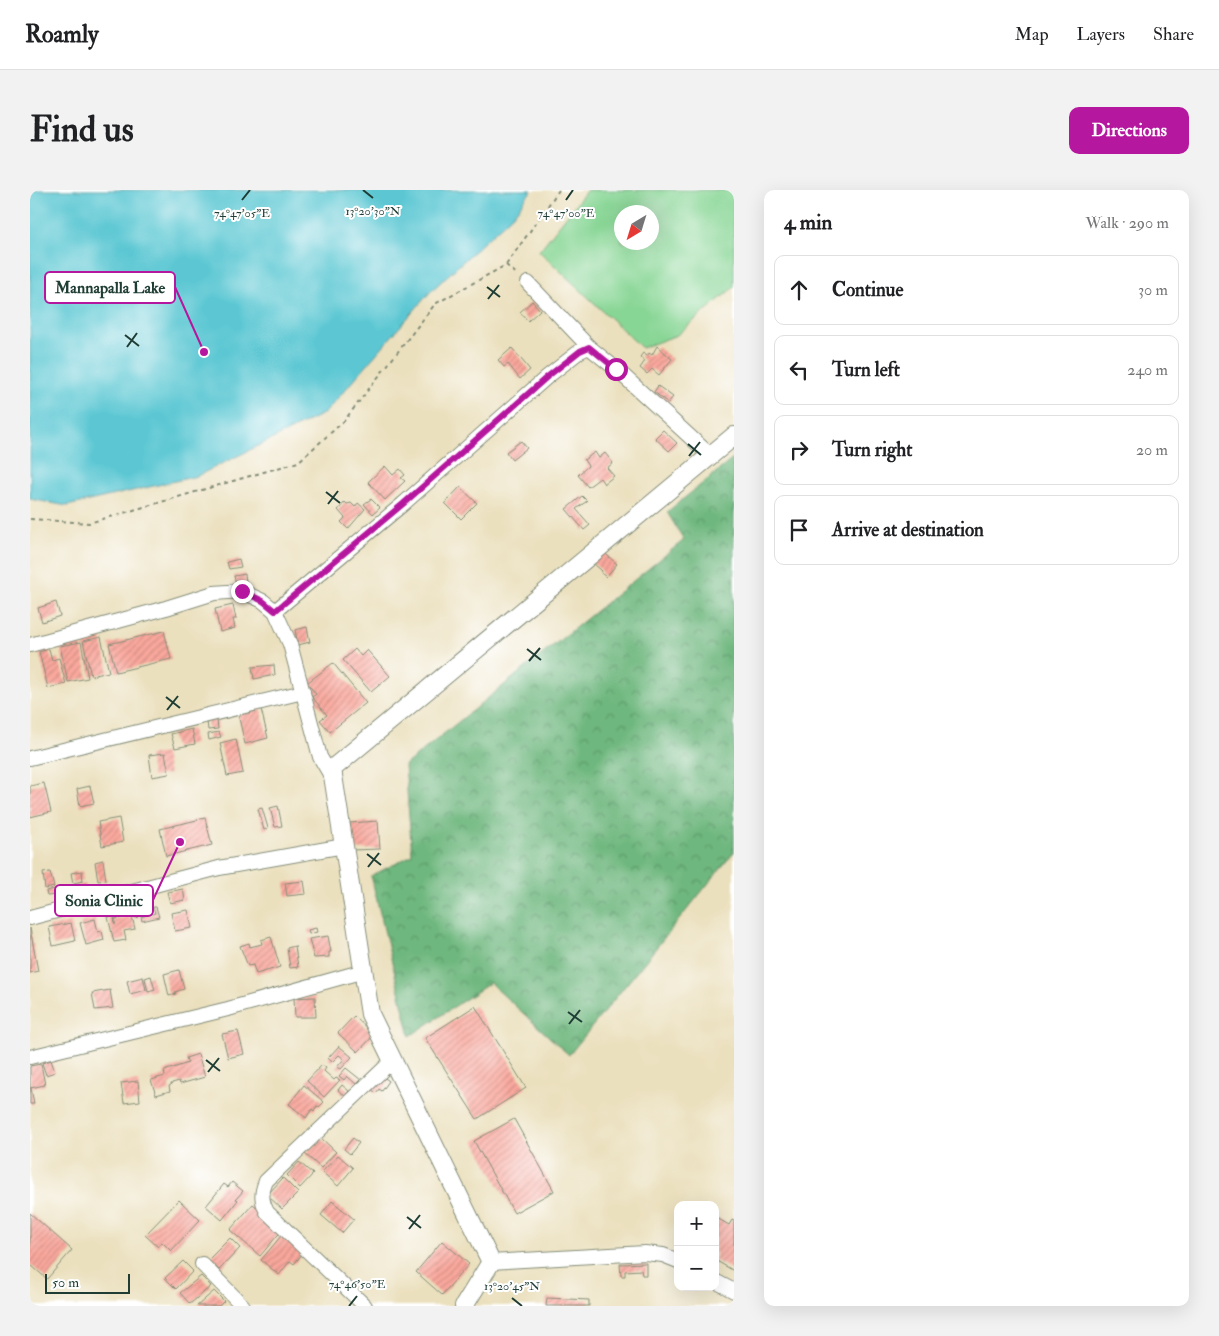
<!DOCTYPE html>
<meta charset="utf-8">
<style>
:root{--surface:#fff;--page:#f2f2f2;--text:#202124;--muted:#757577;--line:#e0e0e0;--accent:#b5179e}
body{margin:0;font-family:"IM FELL Double Pica",serif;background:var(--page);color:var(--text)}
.controls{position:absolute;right:15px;bottom:15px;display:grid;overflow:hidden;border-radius:10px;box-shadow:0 5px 20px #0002}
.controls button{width:45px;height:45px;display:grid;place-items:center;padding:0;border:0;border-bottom:1px solid var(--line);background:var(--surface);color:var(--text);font:25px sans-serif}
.compass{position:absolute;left:584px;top:15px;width:45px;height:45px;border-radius:50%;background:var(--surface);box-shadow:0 5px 20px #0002;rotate:218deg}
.scale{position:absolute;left:15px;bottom:12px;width:85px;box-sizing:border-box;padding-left:5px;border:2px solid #1f3d34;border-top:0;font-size:14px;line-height:18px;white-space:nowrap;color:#1f3d34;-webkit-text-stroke:4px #fff;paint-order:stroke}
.stop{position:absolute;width:15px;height:15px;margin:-11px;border:4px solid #b5179e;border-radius:50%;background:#fff}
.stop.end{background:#b5179e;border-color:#fff;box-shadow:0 1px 5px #0008}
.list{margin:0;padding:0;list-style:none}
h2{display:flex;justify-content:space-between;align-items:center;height:65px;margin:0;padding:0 20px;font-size:21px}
h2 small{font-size:16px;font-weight:400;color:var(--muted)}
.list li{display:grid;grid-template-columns:32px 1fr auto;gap:15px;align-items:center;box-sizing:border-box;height:70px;margin:0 10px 10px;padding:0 10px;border:1px solid var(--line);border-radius:10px}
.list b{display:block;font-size:19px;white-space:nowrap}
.list em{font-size:16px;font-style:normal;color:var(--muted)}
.icon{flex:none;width:28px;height:28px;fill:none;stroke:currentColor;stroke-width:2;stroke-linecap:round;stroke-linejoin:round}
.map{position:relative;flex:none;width:704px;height:1116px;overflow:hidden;border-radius:10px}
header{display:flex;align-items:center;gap:30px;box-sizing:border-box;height:70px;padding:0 25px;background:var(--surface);border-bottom:1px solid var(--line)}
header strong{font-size:24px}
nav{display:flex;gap:28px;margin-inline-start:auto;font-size:18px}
.intro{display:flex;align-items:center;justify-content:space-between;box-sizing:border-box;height:120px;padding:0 30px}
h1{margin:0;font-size:35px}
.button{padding:12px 22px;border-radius:10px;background:var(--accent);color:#fff;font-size:18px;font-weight:700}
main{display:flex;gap:30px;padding:0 30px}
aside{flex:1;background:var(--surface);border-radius:10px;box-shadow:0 5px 20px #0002}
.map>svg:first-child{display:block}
.forest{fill:url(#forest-crowns);stroke:#467a59}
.pitch{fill:#88d695;stroke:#548a64;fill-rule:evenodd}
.water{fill:#5bc7d3;stroke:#3d8284}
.building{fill:url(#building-hatch)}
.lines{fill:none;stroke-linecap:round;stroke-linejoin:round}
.minor-casing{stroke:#858e79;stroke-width:16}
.tertiary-casing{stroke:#858e79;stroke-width:20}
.path{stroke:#858e79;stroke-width:2;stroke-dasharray:4 4;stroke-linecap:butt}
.minor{stroke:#fff;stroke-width:14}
.tertiary{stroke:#fff;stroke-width:18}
.route{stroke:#b5179e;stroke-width:6}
.ticks{fill:none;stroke:#1f3d34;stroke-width:2}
.ticks-label{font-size:12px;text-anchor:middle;fill:#1f3d34;stroke:#fff;stroke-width:4;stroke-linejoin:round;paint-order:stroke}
.leader{fill:none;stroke:#b5179e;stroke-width:2}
.callout-dot{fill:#b5179e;stroke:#fff;stroke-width:2}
.callout{fill:#fff;stroke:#b5179e;stroke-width:2}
.callout-label{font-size:16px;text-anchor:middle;font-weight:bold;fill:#1f3d34}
</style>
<header>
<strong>Roamly</strong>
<nav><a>Map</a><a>Layers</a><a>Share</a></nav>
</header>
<div class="intro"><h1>Find us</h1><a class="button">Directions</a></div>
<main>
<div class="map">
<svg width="704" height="1116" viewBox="0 0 704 1116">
<defs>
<pattern id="forest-crowns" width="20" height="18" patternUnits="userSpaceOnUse" patternTransform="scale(1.25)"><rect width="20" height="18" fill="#6eb77e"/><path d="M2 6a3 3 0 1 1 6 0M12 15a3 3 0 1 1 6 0" fill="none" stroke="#5a9668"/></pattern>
<pattern id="building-hatch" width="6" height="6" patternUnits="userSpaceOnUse" patternTransform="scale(1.25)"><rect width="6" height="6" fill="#fba89d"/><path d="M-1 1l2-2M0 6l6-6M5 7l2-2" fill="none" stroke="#cb8a81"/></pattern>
</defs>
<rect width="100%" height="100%" fill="#fff"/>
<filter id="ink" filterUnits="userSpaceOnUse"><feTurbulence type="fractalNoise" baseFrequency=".02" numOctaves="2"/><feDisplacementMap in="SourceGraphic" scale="10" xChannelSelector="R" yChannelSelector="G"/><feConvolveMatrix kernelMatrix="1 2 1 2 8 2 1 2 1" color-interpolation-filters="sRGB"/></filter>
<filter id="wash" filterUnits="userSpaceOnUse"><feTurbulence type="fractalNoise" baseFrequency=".0096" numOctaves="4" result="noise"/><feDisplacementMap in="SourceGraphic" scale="20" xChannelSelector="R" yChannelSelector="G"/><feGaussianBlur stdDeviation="1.12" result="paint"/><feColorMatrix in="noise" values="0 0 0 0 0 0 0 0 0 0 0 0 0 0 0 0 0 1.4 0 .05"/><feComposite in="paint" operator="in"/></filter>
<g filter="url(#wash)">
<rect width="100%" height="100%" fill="#ebe0be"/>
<polygon class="forest" points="704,268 704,662 539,865 460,793 380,846 341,686 382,665 375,575 654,350 637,322"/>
<path class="pitch" d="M 557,0 L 704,0 L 704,97 L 647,145 L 612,158 L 509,61 ZM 592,22 L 622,22 L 622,52 L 592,52 Z"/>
<polygon class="water" points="0,0 502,0 483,25 401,101 295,223 167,286 37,316 0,309"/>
<g id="blocks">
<g class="building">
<polygon points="502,111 510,120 498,131 490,122"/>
<polygon points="627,156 642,169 629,185 622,179 617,184 610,178 615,171 610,167 613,163 617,166 619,163 622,165"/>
<polygon points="482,158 500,180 490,189 478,174 474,177 468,170"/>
<polygon points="628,196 643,207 638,213 624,202"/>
<polygon points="633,240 647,253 639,261 625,248"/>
<polygon points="491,251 497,258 482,270 476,262"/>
<polygon points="565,262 569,268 575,263 583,273 577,278 584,286 574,294 570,288 558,297 548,285 558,276 554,270"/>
<polygon points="355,276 363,285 370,279 375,285 371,288 375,291 355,310 338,292"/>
<polygon points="430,297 447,313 431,329 415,313"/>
<polygon points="552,306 557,311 546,319 560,335 554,340 536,319"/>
<polygon points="341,309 350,318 343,324 334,314"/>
<polygon points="315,312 317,314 321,313 325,317 328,313 335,319 318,339 311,332 315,328 308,320"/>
<polygon points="569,358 587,374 576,387 571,383 572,381 563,373"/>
<polygon points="209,369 211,377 199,379 197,372"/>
<polygon points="215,384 216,392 206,394 204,386"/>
<polygon points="26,412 30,426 12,432 8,418"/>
<polygon points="203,415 206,429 203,429 205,438 190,442 185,419"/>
<polygon points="277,437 280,452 268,455 265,440"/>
<polygon points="134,441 141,469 86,482 79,454"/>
<polygon points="71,447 79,482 61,486 53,451"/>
<polygon points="51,452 58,488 38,492 30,456"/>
<polygon points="19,459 22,470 29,468 36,494 18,498 9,462"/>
<polygon points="325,459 331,466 337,460 360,486 341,502 313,470"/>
<polygon points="303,473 336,513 300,542 290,530 297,525 282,507 286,504 277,493"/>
<polygon points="244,475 245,485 224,489 222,477"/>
<polygon points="231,519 238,548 215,554 208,524"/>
<polygon points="187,530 188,539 178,540 177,531"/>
<polygon points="162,539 165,554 145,558 141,544"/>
<polygon points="189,542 191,547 179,550 178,544"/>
<polygon points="206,549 213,583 197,586 190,553"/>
<polygon points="135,563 139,584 122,587 119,565"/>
<polygon points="14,593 21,622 0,627 0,596"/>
<polygon points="60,596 64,613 50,616 47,599"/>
<polygon points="248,616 252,636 245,637 240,618"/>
<polygon points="232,618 238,638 234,640 228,619"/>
<polygon points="89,628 93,652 72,656 68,632"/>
<polygon points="175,628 182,655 136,666 130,639"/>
<polygon points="348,631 350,659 322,660 320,633"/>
<polygon points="73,670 76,690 68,691 65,672"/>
<polygon points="52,681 53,691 43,693 41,683"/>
<polygon points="20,682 24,697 15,699 13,683"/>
<polygon points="274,691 276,704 257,706 255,693"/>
<polygon points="55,694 56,699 44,700 43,696"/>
<polygon points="25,699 26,705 17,706 16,701"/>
<polygon points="153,699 155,710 140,713 137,702"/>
<polygon points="123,717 126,717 129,727 112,731 111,727 125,723"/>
<polygon points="108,720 109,727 105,728 104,721"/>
<polygon points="158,720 162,738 145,741 141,723"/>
<polygon points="84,726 85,735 85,729 102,726 105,739 94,741 96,750 84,752 78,727"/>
<polygon points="65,729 68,742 72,741 74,750 56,755 50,733"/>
<polygon points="41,733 45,751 23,756 19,737"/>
<polygon points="0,738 8,781 0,783"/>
<polygon points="286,738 287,742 279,744 278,740"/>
<polygon points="298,746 301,762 299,762 299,767 284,768 279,749"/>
<polygon points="241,747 250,777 226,784 223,775 218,776 210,756 219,753 220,757 232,754 231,750"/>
<polygon points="265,756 268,777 260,778 257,758"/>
<polygon points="149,780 154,799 145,802 146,804 139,806 134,784"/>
<polygon points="121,786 125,800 118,802 115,788"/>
<polygon points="113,787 116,800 100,804 97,791"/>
<polygon points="80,800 83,818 65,820 62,803"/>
<polygon points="285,807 286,827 265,827 264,808"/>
<polygon points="445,816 496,898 447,929 395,848"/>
<polygon points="324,826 344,845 328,862 308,843"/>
<polygon points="208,841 214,864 198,868 192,844"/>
<polygon points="309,856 322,867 311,879 307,877 314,869 309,865 302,872 298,868"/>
<polygon points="168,864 175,887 150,894 149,891 142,893 142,894 139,896 140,901 126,905 121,890 135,886 134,881 158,873 156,868"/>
<polygon points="21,870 25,882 16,885 12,873"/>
<polygon points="11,874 15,895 0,898 0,876"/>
<polygon points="292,875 296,878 294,881 304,890 306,888 310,890 294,907 277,891"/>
<polygon points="316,878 331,890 327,895 317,886 314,890 309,886"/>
<polygon points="351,885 359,891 352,901 349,899 346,903 340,898"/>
<polygon points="108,891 110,911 94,913 91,893"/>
<polygon points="274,895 294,912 289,917 287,916 284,921 282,919 276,928 259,914"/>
<polygon points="312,895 319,901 315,906 308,900"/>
<polygon points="1,898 4,914 0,914 0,899"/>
<polygon points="484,929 524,1001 484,1023 444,951"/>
<polygon points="290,947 306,962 291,978 275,964"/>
<polygon points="323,948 329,953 320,964 314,959"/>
<polygon points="308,965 323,978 308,996 292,982"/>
<polygon points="269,972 283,984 270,998 257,985"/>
<polygon points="253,988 268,1003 252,1019 237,1005"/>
<polygon points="202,992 213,1001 206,1009 208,1010 192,1030 176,1016 194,994 198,997"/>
<polygon points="149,1010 170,1030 141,1061 132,1052 128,1057 115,1045"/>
<polygon points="302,1011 324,1029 312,1043 291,1025"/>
<polygon points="223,1014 253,1039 230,1066 200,1040"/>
<polygon points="0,1023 42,1060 17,1089 2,1076 0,1076"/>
<polygon points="687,1028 699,1035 702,1030 704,1031 704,1081 685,1070 685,1030"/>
<polygon points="251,1046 273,1063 264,1074 260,1071 249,1085 231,1070"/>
<polygon points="200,1048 210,1058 189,1080 178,1070"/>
<polygon points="412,1051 439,1074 412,1105 386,1082"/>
<polygon points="153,1071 163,1081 146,1099 135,1088"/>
<polygon points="616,1073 616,1085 612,1085 611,1080 595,1081 595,1086 591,1086 590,1074"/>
<polygon points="171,1086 181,1096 160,1114 150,1103"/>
<polygon points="184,1101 194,1111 189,1116 167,1116"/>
<polygon points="517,1108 559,1110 559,1116 516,1116"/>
</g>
</g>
</g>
<g filter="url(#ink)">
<use href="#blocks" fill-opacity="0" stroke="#858e79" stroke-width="1"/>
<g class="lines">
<g class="minor-casing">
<g id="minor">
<polyline points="498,93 559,157"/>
<polyline points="245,421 373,314 517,187 550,161 559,157 586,179 681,266"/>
<polyline points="0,455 136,418 184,403 211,401 233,411 245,421 260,454 290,567 304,591"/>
<polyline points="0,568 273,502"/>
<polyline points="0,728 189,678 314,656"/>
<polyline points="0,867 198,819 334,781"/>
<polyline points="461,1072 615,1063 633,1065 648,1071"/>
<polyline points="172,1074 213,1116"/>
<polyline points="685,1091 704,1101"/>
<path d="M 335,1116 L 237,1022 C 231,1010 231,1003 236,991 L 363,870"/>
</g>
</g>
<g class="tertiary-casing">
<polyline id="tertiary" points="434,1116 461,1072 340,824 302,579 704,246"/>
</g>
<g class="path">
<polyline points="476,75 488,85"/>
<polyline points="0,329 59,333 268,272 314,231 405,114 476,75 529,0"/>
</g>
<use href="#minor" class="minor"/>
<use href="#tertiary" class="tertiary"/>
</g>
</g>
<g class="lines" filter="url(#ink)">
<polyline class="route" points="212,401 233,411 245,421 373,314 517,187 550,161 559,157 586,179"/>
</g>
<path class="ticks" d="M 333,0 L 343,8M 212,10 L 220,0M 536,10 L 543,0M 457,97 L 470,107M 458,109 L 469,95M 95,145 L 109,156M 97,157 L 107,143M 658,254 L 671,265M 659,266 L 670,252M 296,302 L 310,313M 298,314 L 308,301M 497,459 L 511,470M 499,471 L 510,458M 136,507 L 150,518M 137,520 L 148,506M 337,664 L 351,675M 338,677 L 349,663M 538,822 L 552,832M 539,834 L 550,820M 176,870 L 190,881M 178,882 L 189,868M 377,1027 L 391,1038M 379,1039 L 390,1025M 482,1108 L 492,1116M 319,1116 L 327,1106"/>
<g class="ticks-label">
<text x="343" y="25">13°20'30"N</text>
<text x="212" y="27">74°47'05"E</text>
<text x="536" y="27">74°47'00"E</text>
<text x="327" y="1098">74°46'50"E</text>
<text x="482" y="1100">13°20'45"N</text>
</g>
<path class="leader" d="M174 162L145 97M150 652L123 710"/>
<g class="callout-dot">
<circle cx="174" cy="162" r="5"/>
<circle cx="150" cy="652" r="5"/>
</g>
<g class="callout">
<rect x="15" y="82" width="130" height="31" rx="5"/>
<rect x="25" y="695" width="98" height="31" rx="5"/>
</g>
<g class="callout-label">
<text x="80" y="103">Mannapalla Lake</text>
<text x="74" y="716">Sonia Clinic</text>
</g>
</svg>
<div class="controls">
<button>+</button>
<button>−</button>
</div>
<svg class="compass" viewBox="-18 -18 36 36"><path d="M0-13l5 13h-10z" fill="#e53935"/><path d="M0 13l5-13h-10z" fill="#757577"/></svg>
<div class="scale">50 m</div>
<div class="stop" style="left:586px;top:179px"></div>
<div class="stop end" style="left:212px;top:401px"></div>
</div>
<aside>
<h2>4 min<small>Walk · 290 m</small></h2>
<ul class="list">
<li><svg class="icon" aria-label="ahead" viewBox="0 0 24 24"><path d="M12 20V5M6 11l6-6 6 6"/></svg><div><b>Continue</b></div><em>30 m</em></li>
<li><svg class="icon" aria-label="left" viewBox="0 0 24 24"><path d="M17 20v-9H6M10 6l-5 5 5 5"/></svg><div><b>Turn left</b></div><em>240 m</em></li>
<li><svg class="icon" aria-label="right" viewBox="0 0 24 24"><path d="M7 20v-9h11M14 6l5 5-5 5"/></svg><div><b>Turn right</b></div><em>20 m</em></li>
<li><svg class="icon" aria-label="arrive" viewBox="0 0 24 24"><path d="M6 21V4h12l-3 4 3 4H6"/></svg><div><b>Arrive at destination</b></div></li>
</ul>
</aside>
</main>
